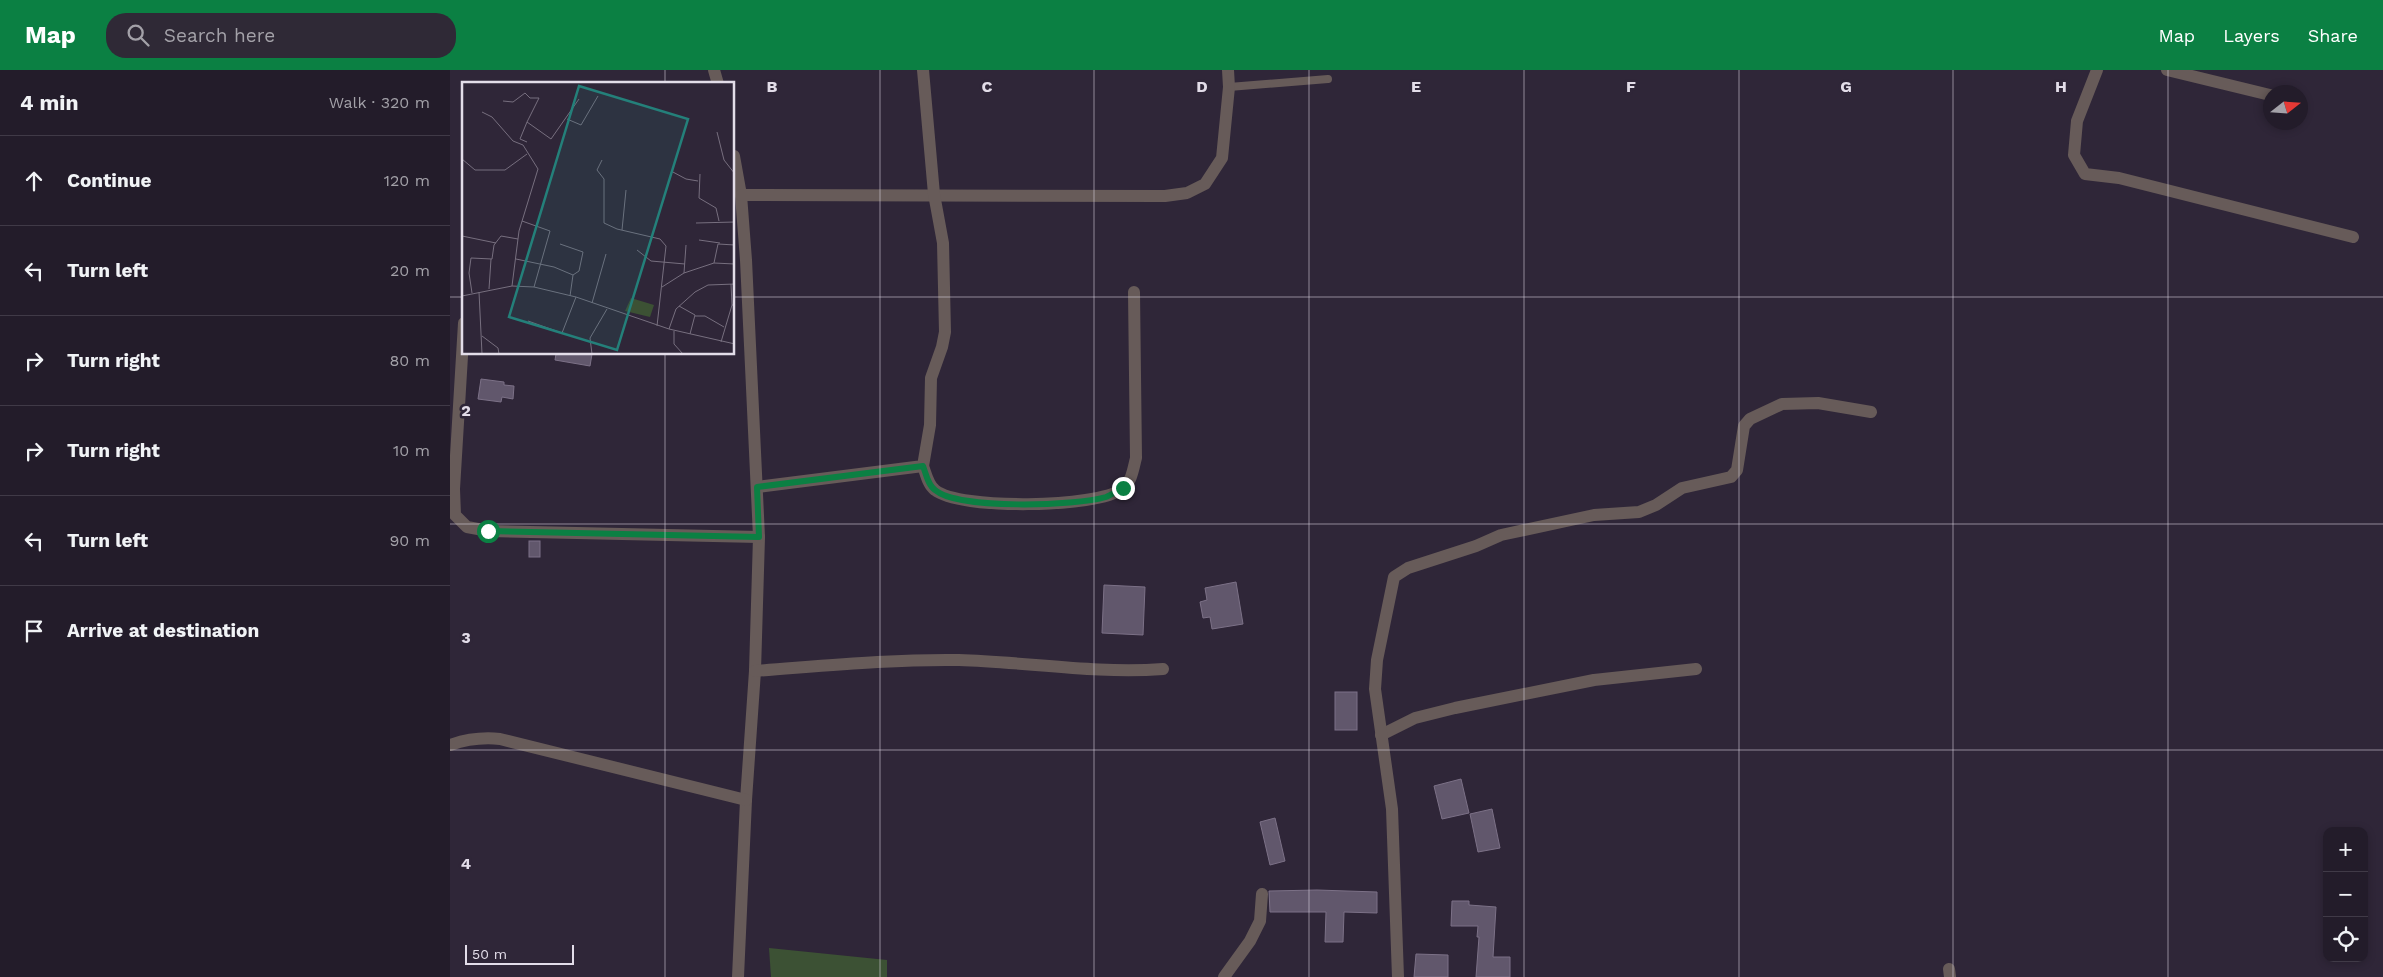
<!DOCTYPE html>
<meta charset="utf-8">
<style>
:root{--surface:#231c2a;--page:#2f2936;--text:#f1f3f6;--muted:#a3a1a8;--line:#403a47;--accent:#0b8043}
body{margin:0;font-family:"Work Sans",sans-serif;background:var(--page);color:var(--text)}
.controls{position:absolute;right:15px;bottom:15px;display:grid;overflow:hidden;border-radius:10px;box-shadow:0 2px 8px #0003}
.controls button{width:45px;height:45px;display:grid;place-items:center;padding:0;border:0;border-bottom:1px solid var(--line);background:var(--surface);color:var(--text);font:25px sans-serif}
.compass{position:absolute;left:1813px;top:15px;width:45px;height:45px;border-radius:50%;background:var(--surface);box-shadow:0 2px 8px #0003;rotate:73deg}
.scale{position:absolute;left:15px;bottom:12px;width:109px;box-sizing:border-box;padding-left:5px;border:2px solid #e3dde9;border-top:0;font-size:14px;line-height:18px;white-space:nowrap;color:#e3dde9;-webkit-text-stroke:4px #2f2638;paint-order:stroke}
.stop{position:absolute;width:15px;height:15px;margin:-11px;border:4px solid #0b8043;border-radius:50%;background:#fff}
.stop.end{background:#0b8043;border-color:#fff;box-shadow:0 1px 5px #0008}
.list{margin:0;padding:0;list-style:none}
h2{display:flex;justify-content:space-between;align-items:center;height:65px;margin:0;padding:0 20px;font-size:21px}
h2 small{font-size:16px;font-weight:400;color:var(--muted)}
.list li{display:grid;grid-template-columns:32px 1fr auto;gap:15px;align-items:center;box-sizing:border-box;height:90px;padding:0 20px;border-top:1px solid var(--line)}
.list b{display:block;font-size:19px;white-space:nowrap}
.list em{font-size:16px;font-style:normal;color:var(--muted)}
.icon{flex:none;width:28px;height:28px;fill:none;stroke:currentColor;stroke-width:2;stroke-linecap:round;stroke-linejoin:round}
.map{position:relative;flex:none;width:1933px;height:907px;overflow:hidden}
header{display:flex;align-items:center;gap:30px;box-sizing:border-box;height:70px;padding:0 25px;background:var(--accent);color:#fff}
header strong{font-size:24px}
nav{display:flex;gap:28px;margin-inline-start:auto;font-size:18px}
.search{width:350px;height:45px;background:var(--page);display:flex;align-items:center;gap:12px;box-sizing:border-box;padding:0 18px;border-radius:20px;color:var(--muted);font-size:19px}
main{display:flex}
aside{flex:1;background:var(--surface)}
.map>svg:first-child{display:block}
.green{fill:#3c5134}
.building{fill:#61576c;stroke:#7c7187}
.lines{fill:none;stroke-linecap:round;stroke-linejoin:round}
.lane{stroke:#675b59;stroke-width:8}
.street{stroke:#675b59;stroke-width:12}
.route{stroke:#0b8043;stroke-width:6}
.grid{fill:none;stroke:#e3dde9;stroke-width:1;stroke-opacity:0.55}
.inset-road{fill:none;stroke:#776f7f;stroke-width:1}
.view{fill:#24807a;fill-opacity:0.15;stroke:#24807a;stroke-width:2.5}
.inset-edge{fill:none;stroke:#e3dde9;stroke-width:2.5}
.grid-label{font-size:16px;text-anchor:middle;font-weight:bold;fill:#e3dde9;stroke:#2f2638;stroke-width:5;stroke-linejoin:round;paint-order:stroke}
</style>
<header>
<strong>Map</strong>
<div class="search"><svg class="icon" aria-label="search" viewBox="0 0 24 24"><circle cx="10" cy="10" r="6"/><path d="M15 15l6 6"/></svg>Search here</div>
<nav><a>Map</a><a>Layers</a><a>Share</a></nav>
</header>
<main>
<aside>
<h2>4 min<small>Walk · 320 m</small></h2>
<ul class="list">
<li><svg class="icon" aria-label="ahead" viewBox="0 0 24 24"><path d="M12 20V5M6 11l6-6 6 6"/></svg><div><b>Continue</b></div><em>120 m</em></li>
<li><svg class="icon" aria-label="left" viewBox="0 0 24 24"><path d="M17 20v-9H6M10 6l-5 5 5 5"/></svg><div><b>Turn left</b></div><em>20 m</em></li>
<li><svg class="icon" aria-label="right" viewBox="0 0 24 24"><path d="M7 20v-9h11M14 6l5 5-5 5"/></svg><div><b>Turn right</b></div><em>80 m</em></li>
<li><svg class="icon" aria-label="right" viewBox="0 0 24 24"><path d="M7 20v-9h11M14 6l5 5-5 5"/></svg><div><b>Turn right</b></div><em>10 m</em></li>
<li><svg class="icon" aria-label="left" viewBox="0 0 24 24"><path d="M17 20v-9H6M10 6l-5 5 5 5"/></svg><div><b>Turn left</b></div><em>90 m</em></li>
<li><svg class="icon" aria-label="arrive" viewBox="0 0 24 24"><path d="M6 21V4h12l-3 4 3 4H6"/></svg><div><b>Arrive at destination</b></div></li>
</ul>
</aside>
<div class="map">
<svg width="1933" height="907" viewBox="0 0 1933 907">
<rect width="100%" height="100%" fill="#2f2638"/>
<polygon class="green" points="319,878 437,890 437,907 321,907"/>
<g class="building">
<polygon points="106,284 142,284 140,296 105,290"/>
<polygon points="31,309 54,312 54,315 64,316 63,329 52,327 51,332 28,329"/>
<rect x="79" y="471" width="11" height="16"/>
<polygon points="786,512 793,554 762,559 760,547 753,548 750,532 757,530 755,518"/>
<polygon points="654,515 695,517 693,565 652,563"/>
<rect x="885" y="622" width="22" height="38"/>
<polygon points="1011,709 1019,743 992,749 984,716"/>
<polygon points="1042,739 1050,778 1028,782 1020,744"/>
<polygon points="825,748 835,791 820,795 810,752"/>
<polygon points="867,820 927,822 927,843 894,842 893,872 875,872 876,842 820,842 819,821"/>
<polygon points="1002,831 1019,831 1019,835 1046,837 1043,887 1060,887 1060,907 1026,907 1029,867 1027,867 1028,856 1001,856"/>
<polygon points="966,884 998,885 998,907 964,907"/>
</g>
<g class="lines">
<polyline class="lane" points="779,17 878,9"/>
<g class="street">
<polyline points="264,0 268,14"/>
<polyline points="1647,0 1627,51 1624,85 1635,104 1669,108 1903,167"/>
<polyline points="1717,0 1820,25"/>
<polyline points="284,86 291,125 296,190 309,467 305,601 296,730 288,907"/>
<polyline points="291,125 715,126 737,123 755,114 772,88 779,17 778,0"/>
<polyline points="14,253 4,419 5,445 17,457 39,461 309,467"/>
<path d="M 473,396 C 476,404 478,415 485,420 C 509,440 647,438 672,419 C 682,412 683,399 686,388 L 684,222"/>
<polyline points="307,417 473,396 480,355 481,308 492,277 495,262 493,173 484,124 473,0"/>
<path d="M 305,601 C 373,596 441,589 509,590 C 578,592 645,604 713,599"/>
<polyline points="931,665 965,648 1005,638 1144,610 1246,599"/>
<path d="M 0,675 C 17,669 31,667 50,669 L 296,730"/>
<polyline points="1499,899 1500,907"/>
<polyline points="774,907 800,871 810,851 812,824"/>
<polyline points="948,907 942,739 925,619 927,590 944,507 958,498 1026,476 1051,465 1144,445 1189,442 1206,435 1232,418 1281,407 1287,400 1294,356 1300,349 1332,334 1368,333 1421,342"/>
</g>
</g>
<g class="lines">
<path class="route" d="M 38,461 L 309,467 L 307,417 L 473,396 C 476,404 478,415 485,420 C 508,440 626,436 656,427 C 661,425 667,421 673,418"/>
</g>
<path class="grid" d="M 215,0 L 215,14M 430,0 L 430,907M 644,0 L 644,907M 859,0 L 859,907M 1074,0 L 1074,907M 1289,0 L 1289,907M 1503,0 L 1503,907M 1718,0 L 1718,907M 0,227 L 14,227M 284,227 L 1933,227M 215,284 L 215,907M 0,454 L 1933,454M 0,680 L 1933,680"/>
<g transform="translate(12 12)">
<rect width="272" height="272" fill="#2f2638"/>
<path d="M 169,216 L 192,223 L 188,235 L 163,229 Z" fill="#3c5134"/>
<path class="inset-road" d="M 41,19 L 51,20 L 63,11 L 68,16 L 77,16 L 65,40M 20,30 L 30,35 L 51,59 L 61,63 L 76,87 L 57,149 L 50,204M 105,37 L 119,43 L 136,14M 255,50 L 262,78 L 273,92M 65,60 L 58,57 L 65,40 L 89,57 L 117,17M 0,77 L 13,88 L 43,88 L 65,72M 140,78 L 135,88 L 142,97 L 142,141 L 155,147 L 198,157 L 204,164 L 195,244M 209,89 L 224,97 L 236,99M 238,92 L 237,116 L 254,126 L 257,139M 60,139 L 88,149 L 72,205M 234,141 L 273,140M 160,148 L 164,108M 0,154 L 34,161M 237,158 L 258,161M 98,162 L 121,170 L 117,189 L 111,193M 175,168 L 189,179 L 223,182M 54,177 L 92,185 L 111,193 L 108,214M 252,181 L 273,182M 222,191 L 224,163M 269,202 L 270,223M 200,205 L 222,191 L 252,181 L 256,162 L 273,163M 27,207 L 29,177M 17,210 L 20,272M 10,211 L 7,191 L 9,176 L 30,177 L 32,163 L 39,154 L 56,157M 0,214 L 50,204 L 72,205 L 114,215 L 207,247 L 273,262M 130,221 L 144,172M 217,224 L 233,233 L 228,252M 233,234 L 243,234 L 262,245M 66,239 L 100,251 L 114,215M 207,247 L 214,227 L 233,210 L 246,203 L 273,202M 212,249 L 212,262 L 221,272M 20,254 L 36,266 L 37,272M 259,260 L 270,223 L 273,223M 130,272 L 128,256 L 145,227"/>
<path class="view" d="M 117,4 L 226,37 L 155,268 L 47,235 Z"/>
<rect width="272" height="272" class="inset-edge"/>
</g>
<g class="grid-label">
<text x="322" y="22">B</text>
<text x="537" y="22">C</text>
<text x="752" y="22">D</text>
<text x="966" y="22">E</text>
<text x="1181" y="22">F</text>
<text x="1396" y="22">G</text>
<text x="1611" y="22">H</text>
<text x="16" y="346">2</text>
<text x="16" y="573">3</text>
<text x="16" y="799">4</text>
</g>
</svg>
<div class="controls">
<button>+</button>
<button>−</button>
<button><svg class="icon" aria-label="locate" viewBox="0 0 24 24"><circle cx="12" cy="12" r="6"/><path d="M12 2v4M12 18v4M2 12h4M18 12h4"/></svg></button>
</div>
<svg class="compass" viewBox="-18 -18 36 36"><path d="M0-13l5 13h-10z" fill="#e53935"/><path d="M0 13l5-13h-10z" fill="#a3a1a8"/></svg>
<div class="scale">50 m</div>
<div class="stop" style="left:38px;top:461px"></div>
<div class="stop end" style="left:673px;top:418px"></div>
</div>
</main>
